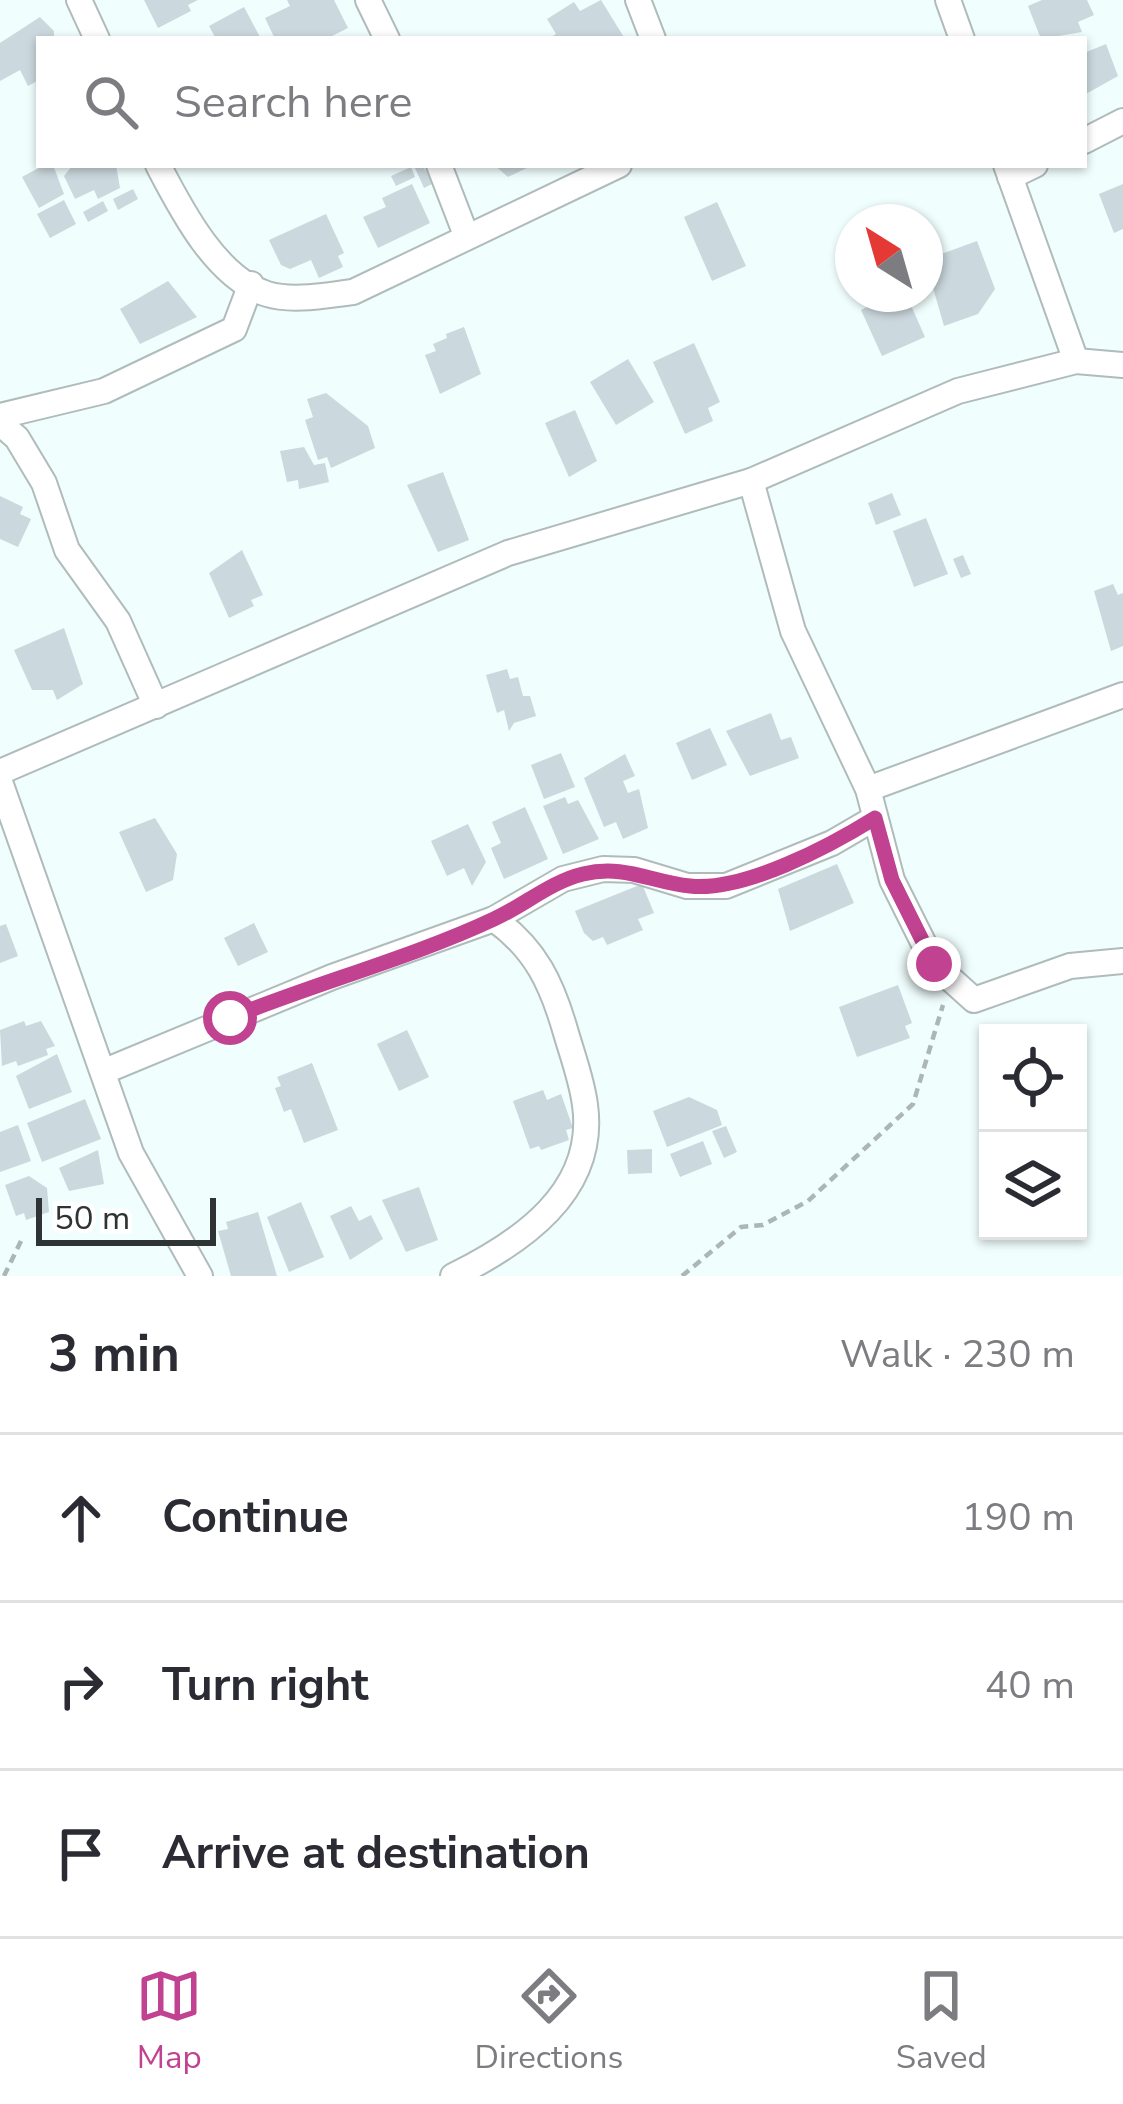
<!DOCTYPE html>
<meta charset="utf-8">
<style>
:root{--surface:#fff;--page:#f2f2f3;--text:#2b2b33;--muted:#7c7c81;--line:#e1e1e2;--accent:#c04290}
body{margin:0;font-family:"Nunito Sans",sans-serif;background:var(--page);color:var(--text)}
.controls{position:absolute;right:36px;bottom:36px;display:grid;overflow:hidden;border-radius:0px;box-shadow:0 3px 9px #0004}
.controls button{width:108px;height:108px;display:grid;place-items:center;padding:0;border:0;border-bottom:3px solid var(--line);background:var(--surface);color:var(--text);font:60px sans-serif}
.compass{position:absolute;left:835px;top:204px;width:108px;height:108px;border-radius:50%;background:var(--surface);box-shadow:0 3px 9px #0004;rotate:323deg}
.scale{position:absolute;left:36px;bottom:30px;width:180px;box-sizing:border-box;padding-left:12px;border:6px solid #2e3433;border-top:0;font-size:33px;line-height:42px;white-space:nowrap;color:#2e3433;-webkit-text-stroke:9px #fff;paint-order:stroke}
.stop{position:absolute;width:36px;height:36px;margin:-27px;border:9px solid #c04290;border-radius:50%;background:#fff}
.stop.end{background:#c04290;border-color:#fff;box-shadow:0 3px 12px #0008}
.list{margin:0;padding:0;list-style:none}
h2{display:flex;justify-content:space-between;align-items:center;height:156px;margin:0;padding:0 48px;font-size:51px}
h2 small{font-size:39px;font-weight:400;color:var(--muted)}
.list li{display:grid;grid-template-columns:78px 1fr auto;gap:36px;align-items:center;box-sizing:border-box;height:168px;padding:0 48px;border-top:3px solid var(--line)}
.list b{display:block;font-size:45px;white-space:nowrap}
.list em{font-size:39px;font-style:normal;color:var(--muted)}
.icon{flex:none;width:66px;height:66px;fill:none;stroke:currentColor;stroke-width:2;stroke-linecap:round;stroke-linejoin:round}
.map{position:relative;flex:none;width:1123px;height:1276px;overflow:hidden}
.search{position:absolute;background:var(--surface);box-shadow:0 3px 9px #0004;left:36px;right:36px;top:36px;height:132px;display:flex;align-items:center;gap:30px;box-sizing:border-box;padding:0 42px;border-radius:0px;color:var(--muted);font-size:45px}
.sheet{height:660px;background:var(--surface)}
nav{display:flex;justify-content:space-around;align-items:center;box-sizing:border-box;height:168px;border-top:3px solid var(--line);background:var(--surface);font-size:33px;color:var(--muted)}
nav a{display:grid;justify-items:center;gap:6px}
nav .on{color:var(--accent)}
.map>svg:first-child{display:block}
.building{fill:#cbd8dd}
.lines{fill:none;stroke-linecap:round;stroke-linejoin:round}
.street-casing{stroke:#afbcbb;stroke-width:28}
.path{stroke:#abb6b5;stroke-width:4.5;stroke-dasharray:9 6;stroke-linecap:butt}
.street{stroke:#fff;stroke-width:24}
.route{stroke:#c04290;stroke-width:15}
</style>
<div class="map">
<svg width="1123" height="1276" viewBox="0 0 1123 1276">
<rect width="100%" height="100%" fill="#f0fefd"/>
<g class="building">
<polygon points="144,0 198,0 188,5 191,11 158,28"/>
<polygon points="287,0 334,0 348,28 326,39 275,39 265,18 290,6"/>
<polygon points="601,0 625,39 548,39 556,34 547,19 574,2 580,11"/>
<polygon points="1042,0 1087,0 1094,15 1078,22 1082,32 1041,39 1028,6"/>
<polygon points="244,7 261,39 216,39 209,26"/>
<polygon points="40,17 54,31 54,39 39,39 39,80 28,86 20,70 0,81 0,43"/>
<polygon points="1106,44 1118,76 1084,95 1084,53"/>
<polygon points="44,165 53,165 64,194 39,208 22,177"/>
<polygon points="73,165 116,165 120,188 98,199 94,190 75,199 64,176"/>
<polygon points="422,165 434,183 424,188 415,168"/>
<polygon points="494,165 533,165 508,177"/>
<polygon points="411,167 415,177 396,186 391,176"/>
<polygon points="412,184 430,223 378,248 363,217 386,207 382,198"/>
<polygon points="1123,184 1123,229 1114,233 1099,194"/>
<polygon points="133,189 138,199 118,210 113,199"/>
<polygon points="64,200 76,224 50,238 37,214"/>
<polygon points="103,201 108,211 88,222 83,212"/>
<polygon points="717,202 746,266 712,281 684,217"/>
<polygon points="326,214 344,253 338,256 343,267 319,278 311,260 290,269 281,265 269,240"/>
<polygon points="977,241 995,289 978,314 944,326 925,260"/>
<polygon points="168,281 197,317 140,344 120,309"/>
<polygon points="864,294 906,294 925,337 882,356 861,310 869,306"/>
<polygon points="464,327 481,374 440,394 425,355 436,351 433,344 447,338 446,334"/>
<polygon points="694,343 720,402 708,408 713,421 685,434 653,362"/>
<polygon points="628,359 654,402 616,425 590,382"/>
<polygon points="326,393 368,426 375,448 331,468 327,457 318,460 305,420 313,417 307,399"/>
<polygon points="575,410 597,461 569,477 545,423"/>
<polygon points="304,447 314,465 325,463 329,482 299,489 298,480 287,482 280,451"/>
<polygon points="443,472 469,540 438,552 407,485"/>
<polygon points="892,493 901,515 876,525 868,503"/>
<polygon points="0,496 23,507 20,514 31,519 18,547 0,539"/>
<polygon points="926,518 948,574 914,587 893,531"/>
<polygon points="242,550 263,595 251,600 254,606 229,618 209,573"/>
<polygon points="963,555 971,574 961,578 953,559"/>
<polygon points="1113,584 1118,595 1123,593 1123,646 1111,651 1094,591"/>
<polygon points="64,628 83,684 57,700 53,690 32,690 14,650"/>
<polygon points="507,669 510,679 518,677 523,696 530,696 536,716 514,723 509,731 504,710 497,713 486,675"/>
<polygon points="771,713 781,740 791,737 799,758 750,776 726,731"/>
<polygon points="710,728 727,765 692,780 676,743"/>
<polygon points="561,753 575,787 544,799 531,765"/>
<polygon points="625,754 635,776 623,781 628,793 639,789 648,828 623,839 616,822 604,827 584,778"/>
<polygon points="565,797 568,804 578,800 599,839 563,854 543,806"/>
<polygon points="525,807 548,859 504,879 491,848 501,843 492,822"/>
<polygon points="155,818 177,854 173,880 146,892 119,832"/>
<polygon points="468,824 486,862 472,886 464,868 447,876 431,841"/>
<polygon points="837,864 854,903 790,931 778,889"/>
<polygon points="642,884 654,913 638,919 643,930 607,945 603,937 593,941 584,933 575,911"/>
<polygon points="254,923 268,952 238,966 224,938"/>
<polygon points="6,924 18,956 0,963 0,926"/>
<polygon points="898,985 912,1023 905,1026 910,1038 857,1057 839,1007"/>
<polygon points="24,1021 26,1026 41,1021 55,1046 46,1049 48,1055 18,1066 16,1061 2,1066 0,1030"/>
<polygon points="407,1030 429,1077 399,1091 377,1044"/>
<polygon points="57,1054 72,1092 29,1109 16,1076"/>
<polygon points="312,1063 338,1130 304,1143 291,1109 284,1112 275,1088 281,1086 277,1077"/>
<polygon points="543,1090 547,1100 561,1094 573,1128 566,1130 569,1140 541,1150 539,1146 530,1149 513,1101"/>
<polygon points="689,1097 717,1110 722,1125 667,1147 653,1111"/>
<polygon points="85,1099 101,1139 42,1162 27,1123"/>
<polygon points="18,1125 31,1161 0,1172 0,1132"/>
<polygon points="726,1126 737,1152 724,1158 712,1131"/>
<polygon points="703,1141 712,1164 680,1177 670,1154"/>
<polygon points="652,1149 652,1173 628,1174 627,1150"/>
<polygon points="98,1150 104,1184 69,1191 59,1168"/>
<polygon points="29,1176 47,1188 49,1212 26,1220 24,1213 16,1216 5,1185"/>
<polygon points="419,1187 438,1240 406,1252 382,1200"/>
<polygon points="301,1202 324,1257 289,1272 267,1217"/>
<polygon points="351,1206 359,1221 371,1215 383,1239 350,1260 330,1216"/>
<polygon points="258,1212 277,1276 231,1276 218,1231 228,1229 226,1222"/>
</g>
<g class="lines">
<g class="street-casing">
<g id="street">
<polyline points="79,0 97,39"/>
<polyline points="368,0 387,39"/>
<polyline points="638,0 653,39"/>
<polyline points="948,0 962,39"/>
<polyline points="1084,141 1123,121"/>
<path d="M 158,165 C 181,209 216,278 267,294 C 293,302 327,295 353,292 L 619,165"/>
<polyline points="439,165 466,235"/>
<polyline points="1006,165 1076,361"/>
<polyline points="1010,177 1035,165"/>
<polyline points="0,416 104,391 234,329 251,284"/>
<polyline points="0,423 17,438 44,483 67,550 118,621 156,706"/>
<polyline points="751,481 793,631 868,789 892,880 934,964 974,1000 1070,966 1123,961"/>
<polyline points="0,772 508,553 751,481 958,391 1076,361 1123,365"/>
<polyline points="0,782 131,1153 200,1276"/>
<polyline points="868,789 1123,695"/>
<polyline points="105,1071 332,977 494,919 563,879 603,869 634,870 687,886 726,886 832,843 875,818"/>
<path d="M 453,1276 C 520,1243 597,1192 585,1105 C 582,1081 573,1057 566,1033 C 552,984 536,949 494,919"/>
</g>
</g>
<g class="path">
<polyline points="4,1276 21,1241"/>
<polyline points="682,1276 741,1227 763,1225 808,1201 913,1104 943,1005"/>
</g>
<use href="#street" class="street"/>
</g>
<g class="lines">
<path class="route" d="M 230,1018 C 316,983 411,958 494,919 C 525,905 550,882 583,874 C 624,864 651,882 690,886 C 744,892 830,846 875,818 L 892,880 L 934,964"/>
</g>
</svg>
<div class="controls">
<button><svg class="icon" aria-label="locate" viewBox="0 0 24 24"><circle cx="12" cy="12" r="6"/><path d="M12 2v4M12 18v4M2 12h4M18 12h4"/></svg></button>
<button><svg class="icon" aria-label="layers" viewBox="0 0 24 24"><path d="M12 4l9 5-9 5-9-5zM3 14l9 5 9-5"/></svg></button>
</div>
<svg class="compass" viewBox="-18 -18 36 36"><path d="M0-13l5 13h-10z" fill="#e53935"/><path d="M0 13l5-13h-10z" fill="#7c7c81"/></svg>
<div class="scale">50 m</div>
<div class="stop" style="left:230px;top:1018px"></div>
<div class="stop end" style="left:934px;top:964px"></div>
<div class="search"><svg class="icon" aria-label="search" viewBox="0 0 24 24"><circle cx="10" cy="10" r="6"/><path d="M15 15l6 6"/></svg>Search here</div>
</div>
<section class="sheet">
<h2>3 min<small>Walk · 230 m</small></h2>
<ul class="list">
<li><svg class="icon" aria-label="ahead" viewBox="0 0 24 24"><path d="M12 20V5M6 11l6-6 6 6"/></svg><div><b>Continue</b></div><em>190 m</em></li>
<li><svg class="icon" aria-label="right" viewBox="0 0 24 24"><path d="M7 20v-9h11M14 6l5 5-5 5"/></svg><div><b>Turn right</b></div><em>40 m</em></li>
<li><svg class="icon" aria-label="arrive" viewBox="0 0 24 24"><path d="M6 21V4h12l-3 4 3 4H6"/></svg><div><b>Arrive at destination</b></div></li>
</ul>
</section>
<nav>
<a class="on"><svg class="icon" aria-label="map" viewBox="0 0 24 24"><path d="M3 6l6-2 6 2 6-2v14l-6 2-6-2-6 2zM9 4v14M15 6v14"/></svg>Map</a>
<a><svg class="icon" aria-label="directions" viewBox="0 0 24 24"><path d="M12 3l9 9-9 9-9-9zM9 14v-3h6M13 9l2 2-2 2"/></svg>Directions</a>
<a><svg class="icon" aria-label="saved" viewBox="0 0 24 24"><path d="M7 4h10v16l-5-4-5 4z"/></svg>Saved</a>
</nav>
